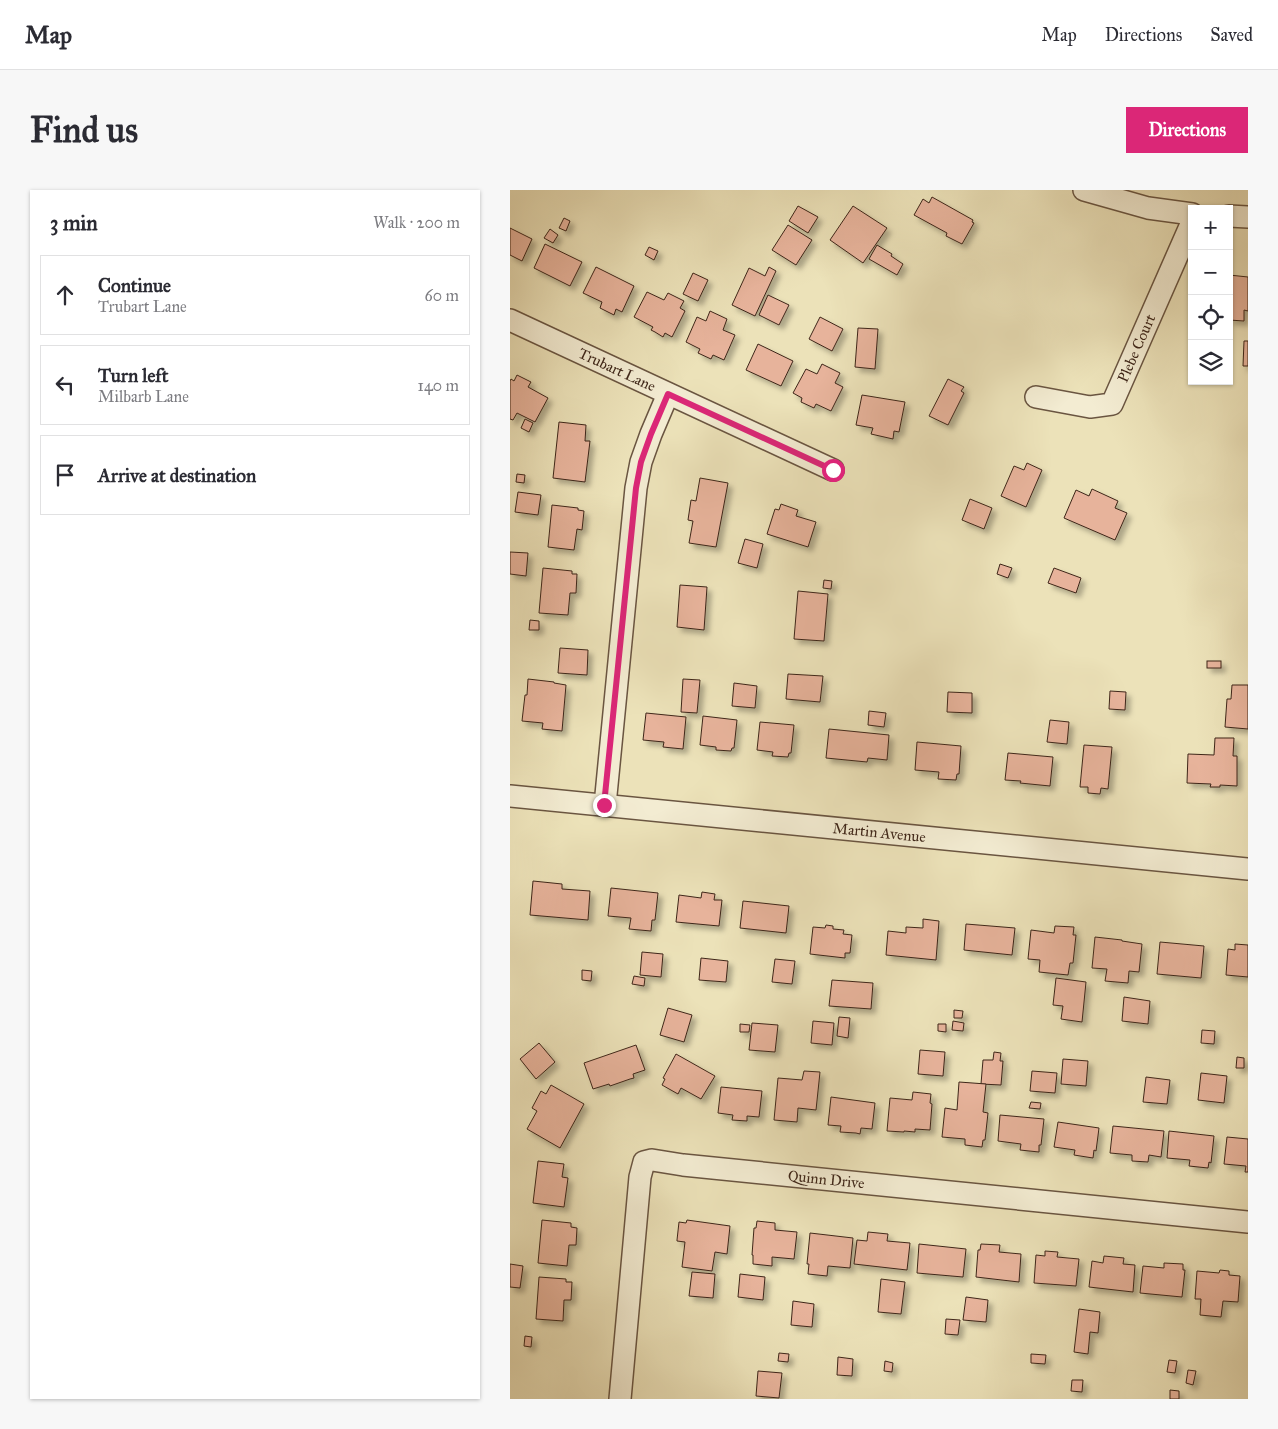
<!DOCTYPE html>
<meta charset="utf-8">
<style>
:root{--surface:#fff;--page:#f7f7f7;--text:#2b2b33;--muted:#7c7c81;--line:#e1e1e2;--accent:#db2777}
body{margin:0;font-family:"IM FELL Great Primer",serif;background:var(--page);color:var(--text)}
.controls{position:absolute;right:15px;top:15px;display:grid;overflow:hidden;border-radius:0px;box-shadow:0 1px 4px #0004}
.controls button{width:45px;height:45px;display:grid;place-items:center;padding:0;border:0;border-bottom:1px solid var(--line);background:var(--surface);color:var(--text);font:25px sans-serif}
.stop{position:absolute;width:15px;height:15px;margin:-11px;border:4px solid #db2777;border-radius:50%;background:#fff}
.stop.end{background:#db2777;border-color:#fff;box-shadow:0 1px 5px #0008}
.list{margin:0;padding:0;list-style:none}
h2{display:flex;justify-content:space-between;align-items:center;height:65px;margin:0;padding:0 20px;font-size:21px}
h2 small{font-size:16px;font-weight:400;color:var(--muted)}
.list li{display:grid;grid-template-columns:32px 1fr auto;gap:15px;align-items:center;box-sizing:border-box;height:80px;margin:0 10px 10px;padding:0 10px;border:1px solid var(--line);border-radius:0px}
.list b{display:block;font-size:19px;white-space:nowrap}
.list p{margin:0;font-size:16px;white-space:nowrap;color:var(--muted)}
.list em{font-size:16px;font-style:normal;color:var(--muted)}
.icon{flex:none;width:28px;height:28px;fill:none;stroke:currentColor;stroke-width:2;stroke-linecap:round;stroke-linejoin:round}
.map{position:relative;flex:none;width:738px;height:1209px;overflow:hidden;border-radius:0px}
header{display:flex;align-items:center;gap:30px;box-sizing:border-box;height:70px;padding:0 25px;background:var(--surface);border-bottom:1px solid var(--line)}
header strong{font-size:24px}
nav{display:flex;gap:28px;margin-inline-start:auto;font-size:18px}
.intro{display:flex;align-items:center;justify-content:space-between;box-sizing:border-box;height:120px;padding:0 30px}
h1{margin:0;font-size:35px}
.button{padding:12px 22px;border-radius:0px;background:var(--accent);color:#fff;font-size:18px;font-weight:700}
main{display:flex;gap:30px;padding:0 30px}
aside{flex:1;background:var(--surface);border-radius:0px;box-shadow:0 1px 4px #0004}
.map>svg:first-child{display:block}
.building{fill:#e7b39b;stroke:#3e2619;filter:url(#shadow)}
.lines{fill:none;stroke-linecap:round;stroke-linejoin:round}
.street-casing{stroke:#6a5541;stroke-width:24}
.street{stroke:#f3ecd2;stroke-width:21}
.route{stroke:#db2777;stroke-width:6}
.labels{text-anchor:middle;stroke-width:4.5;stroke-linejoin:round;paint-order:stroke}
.street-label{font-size:15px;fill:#3e2619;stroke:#f3ecd2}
</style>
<header>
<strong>Map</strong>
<nav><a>Map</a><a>Directions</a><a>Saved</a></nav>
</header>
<div class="intro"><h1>Find us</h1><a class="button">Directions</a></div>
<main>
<aside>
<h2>3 min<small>Walk · 200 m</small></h2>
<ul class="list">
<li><svg class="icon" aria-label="ahead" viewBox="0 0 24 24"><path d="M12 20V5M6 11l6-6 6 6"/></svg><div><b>Continue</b><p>Trubart Lane</p></div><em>60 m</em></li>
<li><svg class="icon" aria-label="left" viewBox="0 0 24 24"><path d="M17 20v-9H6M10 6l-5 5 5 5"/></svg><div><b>Turn left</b><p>Milbarb Lane</p></div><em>140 m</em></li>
<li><svg class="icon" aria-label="arrive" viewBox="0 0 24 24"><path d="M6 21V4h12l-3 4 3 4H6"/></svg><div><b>Arrive at destination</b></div></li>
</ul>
</aside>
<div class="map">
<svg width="738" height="1209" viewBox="0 0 738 1209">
<defs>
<filter id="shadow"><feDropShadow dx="4.5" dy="4.5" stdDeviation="2.5" flood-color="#0004"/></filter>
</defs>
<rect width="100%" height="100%" fill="#ece2b9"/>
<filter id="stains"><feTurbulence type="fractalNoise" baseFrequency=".004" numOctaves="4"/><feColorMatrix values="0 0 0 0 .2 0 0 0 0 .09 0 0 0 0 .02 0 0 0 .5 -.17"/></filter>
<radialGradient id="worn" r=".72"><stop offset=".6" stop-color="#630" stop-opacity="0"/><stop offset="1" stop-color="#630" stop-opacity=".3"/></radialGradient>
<g class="building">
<polygon points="422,7 463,30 462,32 464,33 452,54 436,46 437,43 404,25 413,9 419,13"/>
<polygon points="288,16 308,27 298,43 279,31"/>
<polygon points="343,16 377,38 353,73 320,50"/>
<polygon points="54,28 60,31 56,41 49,38"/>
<polygon points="278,35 302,50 286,75 262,60"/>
<polygon points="0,38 22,49 12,71 0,65"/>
<polygon points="40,39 48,45 43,53 34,48"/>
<polygon points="35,54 72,72 60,96 24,78"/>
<polygon points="367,55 382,64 381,66 393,74 387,85 359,69"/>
<polygon points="139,57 148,61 144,70 135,65"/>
<polygon points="86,77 124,96 112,122 106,119 104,125 90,118 92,112 73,103"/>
<polygon points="259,77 266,81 245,126 222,115 239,78 255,86"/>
<polygon points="183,83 198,90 188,111 173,104"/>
<polygon points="719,85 738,87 738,121 734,120 734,131 719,130"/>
<polygon points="137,102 154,110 158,103 174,111 170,118 175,121 162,147 155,143 153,147 145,142 141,140 143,137 124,127"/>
<polygon points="258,105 279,115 269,135 249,125"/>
<polygon points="200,121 217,129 213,140 225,145 214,170 203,165 201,169 188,163 190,159 176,152 187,127 196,131"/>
<polygon points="310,127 333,139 322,161 299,149"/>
<polygon points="348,138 368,139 365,179 345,177"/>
<polygon points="734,151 738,151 738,176 733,176"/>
<polygon points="248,154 283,171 271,196 236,180"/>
<polygon points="312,174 330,183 325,193 333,197 321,221 306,214 304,218 291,212 292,208 283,203 296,179 307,184"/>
<polygon points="7,185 21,192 18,197 38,208 25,232 7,223 3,230 0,229 0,191 1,189 4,191"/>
<polygon points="438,189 454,197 451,201 454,203 438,235 419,226"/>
<polygon points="352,205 395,212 389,242 384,241 383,249 361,244 363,238 346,235"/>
<polygon points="15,229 23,233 19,242 11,238"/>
<polygon points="49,232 76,235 75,251 80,251 75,292 43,288"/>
<polygon points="517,273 532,280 516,317 491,306 504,276 514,280"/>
<polygon points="7,284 15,285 14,293 6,292"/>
<polygon points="190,288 218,293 206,357 179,353 183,331 178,330 181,310 186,311"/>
<polygon points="582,299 608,311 605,318 617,323 605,350 554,328 566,300 579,306"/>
<polygon points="8,302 31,305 28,325 5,322"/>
<polygon points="460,309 482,318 474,339 452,330"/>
<polygon points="271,314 288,320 286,326 306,332 298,357 257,344 265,319 269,320"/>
<polygon points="42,315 68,318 68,320 74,321 72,340 67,339 64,360 38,357"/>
<polygon points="235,349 253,354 247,378 228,373"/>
<polygon points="0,362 18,363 16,386 0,384"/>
<polygon points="490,374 502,378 498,388 487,384"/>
<polygon points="33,378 62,381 62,384 67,384 66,403 60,403 58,425 29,423"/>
<polygon points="544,378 571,388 566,403 538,393"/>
<polygon points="314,390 322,391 321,399 313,398"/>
<polygon points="170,395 197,397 194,440 167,437"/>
<polygon points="288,401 318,404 314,451 284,449"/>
<polygon points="20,430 29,431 29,440 19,440"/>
<polygon points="50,458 78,460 77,485 48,483"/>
<rect x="697" y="471" width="14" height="7"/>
<polygon points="278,484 313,486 310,512 276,509"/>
<polygon points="18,489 44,492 44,493 56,495 52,541 32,539 33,533 12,531 15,505 17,505"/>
<polygon points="173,489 190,490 187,523 171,522"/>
<polygon points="224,493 247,496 245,518 222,516"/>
<polygon points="722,495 738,495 738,539 715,537 717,509 721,509"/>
<polygon points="600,501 616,502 615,520 599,519"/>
<polygon points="438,502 462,503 462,523 437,522"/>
<polygon points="359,521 376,523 374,537 358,535"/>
<polygon points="136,523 176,527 173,559 153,557 154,552 133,550"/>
<polygon points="193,526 227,530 224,558 222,558 221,561 206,560 206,557 190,555"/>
<polygon points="540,530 559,532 557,554 537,552"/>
<polygon points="250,532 284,535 281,563 279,563 278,567 262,566 263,562 247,560"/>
<polygon points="319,539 379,545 377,570 358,568 357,572 316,568"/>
<polygon points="705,548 724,548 723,566 727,566 727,596 710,595 710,597 700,597 701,594 677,593 678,564 704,565"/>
<polygon points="407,552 451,556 449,584 447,584 446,590 428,589 429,582 405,580"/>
<polygon points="574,555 602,557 598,599 591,598 590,604 578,603 578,597 570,597"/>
<polygon points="498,563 543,567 540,596 510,593 511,591 495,590"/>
<polygon points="23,691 52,694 52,699 80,701 78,730 20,725"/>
<polygon points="101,698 148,703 145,730 142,730 141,741 119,739 121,728 98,726"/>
<polygon points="192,702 205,704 204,710 212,710 209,736 166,732 169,705 191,708"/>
<polygon points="233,711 279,716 276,743 230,738"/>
<polygon points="413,729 429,731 426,770 376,765 378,741 396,743 396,737 413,738"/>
<polygon points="456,734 505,738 502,765 454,760"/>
<polygon points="316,735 323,736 323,739 334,740 333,744 342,745 340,763 335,763 335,768 300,764 303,737 315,738"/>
<polygon points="545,736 564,737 563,745 566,745 563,773 560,773 558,785 529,782 530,770 518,769 521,740 544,743"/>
<polygon points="585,747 612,750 612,751 632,754 629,782 619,781 618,793 595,791 597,779 582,778"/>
<polygon points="650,752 694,756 691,788 647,784"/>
<polygon points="725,754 738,755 738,787 716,785 718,759 725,760"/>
<polygon points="132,762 153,764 151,787 130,785"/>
<polygon points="191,768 218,771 216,792 189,790"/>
<polygon points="265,769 285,771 282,794 262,792"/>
<polygon points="72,780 82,781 81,791 72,790"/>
<polygon points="124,786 135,788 134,796 122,794"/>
<polygon points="546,788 576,792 572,832 551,829 553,816 543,815"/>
<polygon points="322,790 363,793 361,819 319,816"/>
<polygon points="614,807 640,811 638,834 612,831"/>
<polygon points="158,818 182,825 174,852 150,845"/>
<polygon points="444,820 453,821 452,828 444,828"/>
<polygon points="329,827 340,828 338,848 327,846"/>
<polygon points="303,831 324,833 322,855 301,853"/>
<polygon points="443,831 454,833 453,841 442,840"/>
<polygon points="242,833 268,835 265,862 239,860"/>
<polygon points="230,834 240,835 239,842 230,842"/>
<polygon points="428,834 436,834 436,842 428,841"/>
<polygon points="692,840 705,841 704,854 691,853"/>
<polygon points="29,853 45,872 26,889 10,869"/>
<polygon points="126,855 135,880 123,884 124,888 120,889 100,896 99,894 83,899 74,873"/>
<polygon points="410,860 435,862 433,886 408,884"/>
<polygon points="484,862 491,863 490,871 493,871 491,895 471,894 473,870 483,870"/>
<polygon points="166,864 205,886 191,909 171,898 168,904 152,895 155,889 153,888"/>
<polygon points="727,867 734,868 734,878 726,878"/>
<polygon points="553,869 578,871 576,896 551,894"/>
<polygon points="294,881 310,882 306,920 288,918 287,932 264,930 268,888 292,890"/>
<polygon points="522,881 547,883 545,903 520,901"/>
<polygon points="691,883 717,886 714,913 688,910"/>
<polygon points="636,887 660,890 657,914 633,912"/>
<polygon points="449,892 476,894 473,922 478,923 475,950 473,950 472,957 455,955 455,949 432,947 435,918 447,920"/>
<polygon points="41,895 74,914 50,958 17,939 27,921 22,918 31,901 36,904"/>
<polygon points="211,897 252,901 249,927 237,926 237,931 222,930 223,925 208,923"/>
<polygon points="403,902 421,904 420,913 422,914 420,940 405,939 405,942 394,941 394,942 377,941 380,908 402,910"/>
<polygon points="321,907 365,913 362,939 351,938 350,944 346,943 330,942 331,936 318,935"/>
<polygon points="521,912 531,913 530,919 519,918"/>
<polygon points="490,925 534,929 531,955 529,955 529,962 510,960 511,954 488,951"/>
<polygon points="548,932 589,938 586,961 584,960 583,968 564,965 565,960 544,957"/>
<polygon points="603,936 654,941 651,967 639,965 638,972 622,971 622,965 600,963"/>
<polygon points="659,941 704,946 701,973 699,972 698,978 679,976 680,970 657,968"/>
<polygon points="717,947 738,949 738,982 735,982 736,976 714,974"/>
<polygon points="28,971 54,974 52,987 58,988 54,1017 23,1013"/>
<polygon points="32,1030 61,1033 61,1037 67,1038 66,1055 59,1055 57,1076 28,1073"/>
<polygon points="177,1030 220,1036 217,1064 205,1062 202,1081 172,1077 175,1052 167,1051 167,1050 169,1032 176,1033"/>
<polygon points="247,1031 265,1033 265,1040 287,1042 284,1069 262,1067 262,1076 243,1074 243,1065 242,1065 244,1038 246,1038"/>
<polygon points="358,1042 378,1044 377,1051 400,1053 397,1080 344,1074 347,1050 357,1051"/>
<polygon points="300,1043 343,1048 340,1078 318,1076 317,1086 298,1084 299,1074 297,1074"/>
<polygon points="409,1054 456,1059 453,1087 407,1083"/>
<polygon points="471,1054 490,1055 489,1062 511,1064 509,1092 466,1087 468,1060 470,1060"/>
<polygon points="535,1061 548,1062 547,1067 569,1069 566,1096 524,1093 526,1065 535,1066"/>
<polygon points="594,1066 614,1068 613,1074 625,1075 623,1102 579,1097 582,1071 593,1073"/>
<polygon points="654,1073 673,1074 673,1080 675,1080 672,1107 630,1103 633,1076 654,1078"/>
<polygon points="0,1074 13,1076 10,1098 0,1097"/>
<polygon points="710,1080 719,1081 719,1085 730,1086 728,1112 713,1111 711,1127 690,1125 691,1109 685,1109 687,1081 709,1083"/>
<polygon points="182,1082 205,1084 203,1108 179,1106"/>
<polygon points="230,1084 255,1087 253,1110 228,1107"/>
<polygon points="29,1087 56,1089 56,1092 62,1092 61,1110 54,1110 53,1131 26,1129"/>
<polygon points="371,1089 395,1092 391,1124 368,1122"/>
<polygon points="456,1107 478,1110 476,1132 453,1130"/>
<polygon points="283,1111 304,1114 302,1137 281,1135"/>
<polygon points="569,1119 590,1122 588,1143 580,1142 578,1164 564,1162"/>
<polygon points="436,1129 450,1130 448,1145 435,1144"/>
<polygon points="15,1146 22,1147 21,1157 14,1156"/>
<polygon points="269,1163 279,1164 278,1172 268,1171"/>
<polygon points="521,1164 536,1165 535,1174 521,1173"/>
<polygon points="328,1167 343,1169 342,1186 327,1185"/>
<polygon points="659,1170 667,1171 665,1183 657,1182"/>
<polygon points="375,1171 383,1173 382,1182 374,1181"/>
<polygon points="678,1180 686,1181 683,1195 676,1193"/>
<polygon points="248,1181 272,1183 269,1208 246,1206"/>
<polygon points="562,1190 573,1190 572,1202 561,1201"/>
<polygon points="660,1200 669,1201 669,1209 660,1209"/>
</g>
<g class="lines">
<g class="street-casing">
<g id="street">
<polyline points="574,0 638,18 682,24"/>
<polyline points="719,26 738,27"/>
<path id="s1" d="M 0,130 L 323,280"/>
<path id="s2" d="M 526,207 L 580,217 L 602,214 L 682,32"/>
<path id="s3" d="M 0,606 L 738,679"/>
<polyline points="95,615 126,298 131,272 141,244 158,204"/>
<path id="s4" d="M 110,1209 L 130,987 L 134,972 L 142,970 L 173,975 L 738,1032"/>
</g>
</g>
<use href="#street" class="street"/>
</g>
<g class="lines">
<polyline class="route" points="94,615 126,298 131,272 141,244 158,204 323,280"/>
</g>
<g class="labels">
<g class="street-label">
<text dy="5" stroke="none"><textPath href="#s2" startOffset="138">Plebe Court</textPath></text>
<text dy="5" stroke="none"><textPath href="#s1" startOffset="118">Trubart Lane</textPath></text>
<text dy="5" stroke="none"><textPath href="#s3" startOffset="371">Martin Avenue</textPath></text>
<text dy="5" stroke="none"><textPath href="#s4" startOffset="422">Quinn Drive</textPath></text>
</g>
</g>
<rect width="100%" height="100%" filter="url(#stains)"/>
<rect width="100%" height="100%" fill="url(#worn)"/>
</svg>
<div class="controls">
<button>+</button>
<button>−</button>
<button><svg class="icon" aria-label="locate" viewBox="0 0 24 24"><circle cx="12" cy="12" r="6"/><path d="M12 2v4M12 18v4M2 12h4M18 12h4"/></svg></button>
<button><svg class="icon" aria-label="layers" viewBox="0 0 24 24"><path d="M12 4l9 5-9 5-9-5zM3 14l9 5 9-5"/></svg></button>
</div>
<div class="stop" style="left:323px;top:280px"></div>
<div class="stop end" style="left:94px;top:615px"></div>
</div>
</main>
